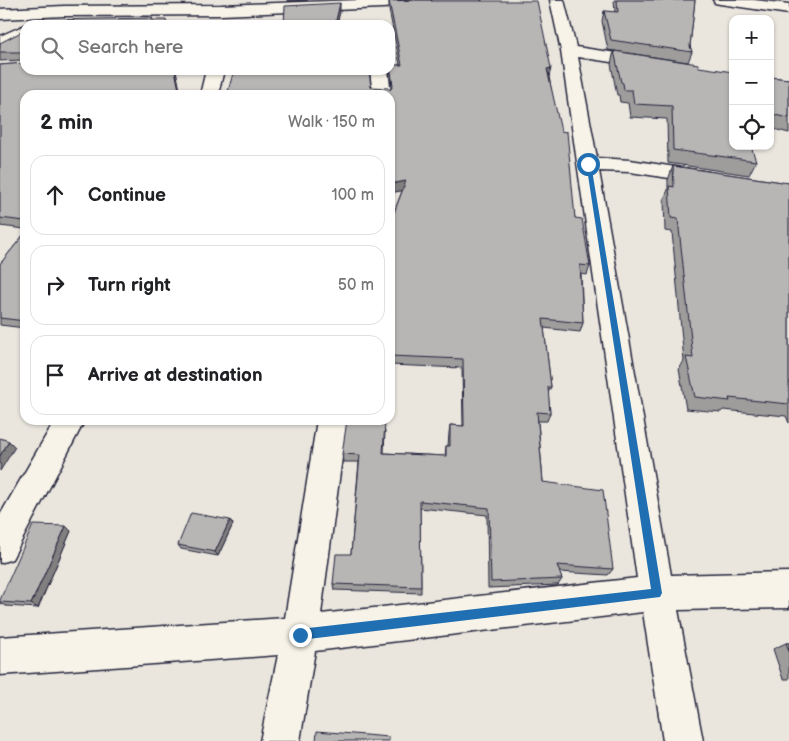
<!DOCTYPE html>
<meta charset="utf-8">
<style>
:root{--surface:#fff;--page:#f2f2f2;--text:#202124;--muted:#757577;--line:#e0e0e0}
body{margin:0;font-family:"Balsamiq Sans",sans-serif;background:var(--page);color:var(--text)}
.controls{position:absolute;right:15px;top:15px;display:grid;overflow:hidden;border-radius:10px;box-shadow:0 1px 4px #0004}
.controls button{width:45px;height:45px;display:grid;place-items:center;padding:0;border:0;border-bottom:1px solid var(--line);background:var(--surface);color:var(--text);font:25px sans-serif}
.stop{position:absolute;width:15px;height:15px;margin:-11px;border:4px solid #1f6fb2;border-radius:50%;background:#fff}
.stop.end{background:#1f6fb2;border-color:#fff;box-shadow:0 1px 5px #0008}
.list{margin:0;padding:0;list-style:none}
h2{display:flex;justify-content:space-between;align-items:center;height:65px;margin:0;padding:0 20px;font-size:21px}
h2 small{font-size:16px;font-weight:400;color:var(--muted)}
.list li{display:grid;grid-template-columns:32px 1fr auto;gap:15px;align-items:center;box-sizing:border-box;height:80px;margin:0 10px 10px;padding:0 10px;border:1px solid var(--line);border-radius:15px}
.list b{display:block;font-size:19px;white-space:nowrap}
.list em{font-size:16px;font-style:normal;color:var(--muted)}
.icon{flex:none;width:28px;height:28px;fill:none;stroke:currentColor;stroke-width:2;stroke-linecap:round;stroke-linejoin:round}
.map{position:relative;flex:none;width:789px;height:741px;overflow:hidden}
.search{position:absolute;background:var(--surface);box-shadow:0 1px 4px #0004;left:20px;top:20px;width:375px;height:55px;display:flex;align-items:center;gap:12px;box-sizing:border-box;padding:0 18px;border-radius:15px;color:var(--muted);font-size:19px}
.panel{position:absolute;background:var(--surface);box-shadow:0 1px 4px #0004;left:20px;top:90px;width:375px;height:335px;border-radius:15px}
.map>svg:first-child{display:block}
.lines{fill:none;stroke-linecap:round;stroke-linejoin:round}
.minor-casing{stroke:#22223b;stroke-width:3}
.minor{fill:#f7f3e8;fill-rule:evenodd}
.wall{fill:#9e9d9c;stroke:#22223b}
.shaded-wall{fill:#817f7f;stroke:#22223b}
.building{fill:#b8b6b5;stroke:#22223b}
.route{fill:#1f6fb2}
</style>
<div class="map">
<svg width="789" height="741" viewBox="0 0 789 741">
<rect width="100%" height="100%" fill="#eae6de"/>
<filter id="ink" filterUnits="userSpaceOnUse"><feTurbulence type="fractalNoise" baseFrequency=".02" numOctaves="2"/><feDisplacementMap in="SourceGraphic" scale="10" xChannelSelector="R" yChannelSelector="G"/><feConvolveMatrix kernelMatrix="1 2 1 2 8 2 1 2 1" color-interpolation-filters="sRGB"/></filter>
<g filter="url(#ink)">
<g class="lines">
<g class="minor-casing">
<g id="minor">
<polygon points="360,0 481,0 479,3 474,4 221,15 64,16 0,19 0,9 64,6 221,5"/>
<polygon points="550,0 564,0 576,47 650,58 656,59 658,63 656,67 650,68 578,57 597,158 630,160 708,172 715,174 718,178 715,182 708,184 630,172 599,171 671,575 789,572 789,608 678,610 703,741 663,741 643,612 315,651 300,741 260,741 278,655 0,675 0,637 285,618 317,420 347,420 321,614 637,578 561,51"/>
<polygon points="713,0 754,0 789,4 789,14 720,4 715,3"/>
<polygon points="25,25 25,36 0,47 0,36"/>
<polygon points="206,70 224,70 218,95 200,95"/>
<polygon points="370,70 388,70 391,95 390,97 390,95 373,95"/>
<polygon points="55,420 85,420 12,559 0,563 0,515"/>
</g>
</g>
<use href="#minor" class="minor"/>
</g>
<g class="wall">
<polygon points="287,0 308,0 287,1"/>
<polygon points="614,0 695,0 690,46 692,52 688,62 608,50 602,21 604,11 615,12"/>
<polygon points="389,1 432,1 549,77 575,218 590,266 587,275 581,274 583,323 580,332 544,328 551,387 548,393 550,413 547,421 538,421 543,482 613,569 608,575 559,572 562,579 558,585 488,588 487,515 420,508 421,587 421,593 334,590 333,584 351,554 359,462 343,462 342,454 376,423 385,431 384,453 445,456 446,446 448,446 449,433 450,425 463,426 462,368 390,365 390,223 402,191 371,87 390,90 392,87 390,65 400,65 389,10"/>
<polygon points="25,30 25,229 0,226 0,65 25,63 23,60 0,61 0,52"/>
<polygon points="614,51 733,146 756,161 749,175 668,163 667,119 630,117 628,103 620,102 619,95 617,95 611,64"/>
<polygon points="770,77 789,79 789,133 770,128"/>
<polygon points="673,166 789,183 789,423 786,416 723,410 721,412 686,409 679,369 684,361 672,232 665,231 664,199 668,190 668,180"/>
<polygon points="25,233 25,328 0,325 0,264"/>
<polygon points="230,520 233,524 218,556 181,549 178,545"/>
<polygon points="66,526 71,531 38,608 6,606 0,603 0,600"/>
<polygon points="786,643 789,643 789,679 783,679 773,649"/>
</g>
<g class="shaded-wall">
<polygon points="340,3 340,12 337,25 335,25"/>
<polygon points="551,68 549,77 547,69"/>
<polygon points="175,70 176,70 181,95 180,95"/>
<polygon points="406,181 406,190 390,193 390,184"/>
<polygon points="9,441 15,447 0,471 0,456"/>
<polygon points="230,520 233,524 218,556 215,552"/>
<polygon points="66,526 71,531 38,608 31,604"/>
</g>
<g class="building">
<polygon points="414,0 432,0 431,1 537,1 551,68 547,69 561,131 567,132 575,218 582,219 590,266 580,265 583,323 543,319 551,387 548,387 550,413 537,412 543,482 603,490 613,569 557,565 562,579 491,582 489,508 420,501 421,587 333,584 336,554 351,554 360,455 342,454 347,420 375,420 375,423 385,423 383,453 446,456 446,446 450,446 450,425 464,426 463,359 390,356 390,223 406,181 390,184 390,95 227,95 234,70 369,70 371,87 388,88 390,90 393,86 390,65 402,65 389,1"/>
<polygon points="617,0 695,0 690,46 692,52 611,40 604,11 618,12"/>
<polygon points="340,3 335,25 284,25 285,6"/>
<polygon points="153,18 151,20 166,20 167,25 35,25 45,20"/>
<polygon points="25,30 25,60 23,60 22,52 0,52 0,43"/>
<polygon points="614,51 698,64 699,67 733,72 733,146 751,146 756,161 673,150 672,106 634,104 632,90 624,90 623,83 621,82"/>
<polygon points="25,63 25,70 175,70 180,95 25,95 25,221 0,218 0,65"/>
<polygon points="770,77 789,79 789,118 770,114"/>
<polygon points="673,166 789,183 789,404 729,398 730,401 695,397 686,357 693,358 678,219 671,218 669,186 674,187"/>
<polygon points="25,233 25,321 0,318 0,264"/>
<polygon points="0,438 9,441 0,456"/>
<polygon points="191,513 230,520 215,552 178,545"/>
<polygon points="33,525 66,526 31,604 0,602 0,600"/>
<polygon points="786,643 789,643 789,651"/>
<polygon points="317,731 389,737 389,741 316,741"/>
</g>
</g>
<polygon class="route" points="586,162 591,164 662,593 660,597 300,640 296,638 294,635 296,631 300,629 651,589"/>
</svg>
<div class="controls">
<button>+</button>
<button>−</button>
<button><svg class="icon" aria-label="locate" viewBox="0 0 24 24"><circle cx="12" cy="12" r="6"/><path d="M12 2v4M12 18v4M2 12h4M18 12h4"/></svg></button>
</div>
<div class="stop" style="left:588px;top:164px"></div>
<div class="stop end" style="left:300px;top:635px"></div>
<div class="search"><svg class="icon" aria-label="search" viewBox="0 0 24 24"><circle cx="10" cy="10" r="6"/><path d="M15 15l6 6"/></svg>Search here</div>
<section class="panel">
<h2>2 min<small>Walk · 150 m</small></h2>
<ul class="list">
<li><svg class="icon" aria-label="ahead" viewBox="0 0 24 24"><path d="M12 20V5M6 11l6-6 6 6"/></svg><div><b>Continue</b></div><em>100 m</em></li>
<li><svg class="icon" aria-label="right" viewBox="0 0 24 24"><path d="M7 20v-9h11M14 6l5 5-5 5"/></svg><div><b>Turn right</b></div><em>50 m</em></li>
<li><svg class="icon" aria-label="arrive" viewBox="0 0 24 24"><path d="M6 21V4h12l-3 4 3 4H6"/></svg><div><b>Arrive at destination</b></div></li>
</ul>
</section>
</div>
